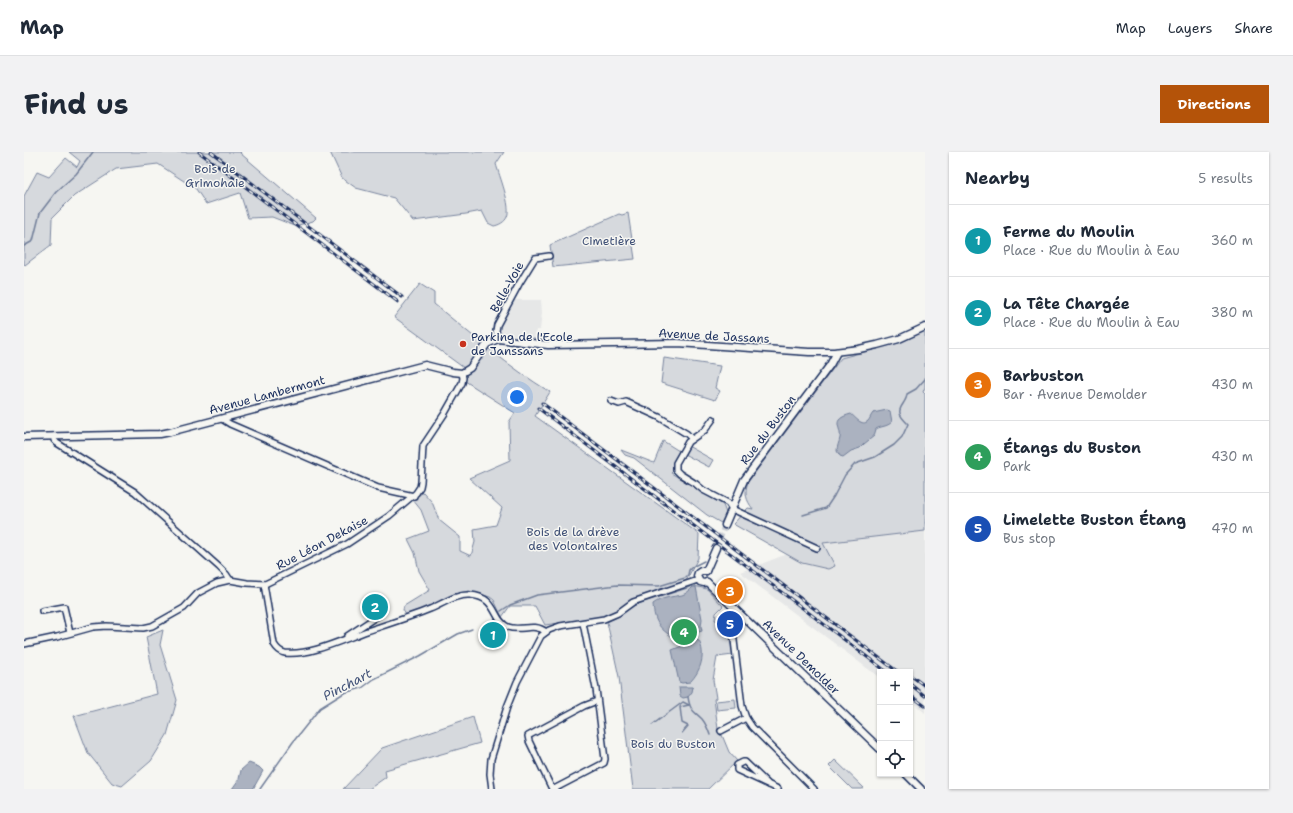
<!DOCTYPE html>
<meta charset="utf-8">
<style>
:root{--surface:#fff;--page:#f2f2f3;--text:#1f2937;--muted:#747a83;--line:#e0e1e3;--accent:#b45309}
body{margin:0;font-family:"Shantell Sans",sans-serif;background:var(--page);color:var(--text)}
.controls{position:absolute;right:12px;bottom:12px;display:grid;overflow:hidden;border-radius:0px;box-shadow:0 1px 3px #0004}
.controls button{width:36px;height:36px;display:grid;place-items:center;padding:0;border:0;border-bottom:1px solid var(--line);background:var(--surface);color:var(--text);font:20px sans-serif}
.you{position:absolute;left:493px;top:245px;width:14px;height:14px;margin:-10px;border:3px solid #fff;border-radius:50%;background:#1a73e8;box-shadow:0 0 0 6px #1a73e833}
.badge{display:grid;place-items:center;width:26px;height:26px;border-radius:50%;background:var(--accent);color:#fff;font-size:13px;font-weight:700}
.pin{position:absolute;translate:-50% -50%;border:2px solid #fff;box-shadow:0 1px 4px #0006}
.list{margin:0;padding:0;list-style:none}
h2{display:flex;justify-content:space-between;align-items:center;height:52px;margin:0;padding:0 16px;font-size:17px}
h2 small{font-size:13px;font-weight:400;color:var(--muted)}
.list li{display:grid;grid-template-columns:26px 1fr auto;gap:12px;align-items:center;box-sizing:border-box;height:72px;padding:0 16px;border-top:1px solid var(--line)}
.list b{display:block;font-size:15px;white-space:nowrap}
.list p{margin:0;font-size:13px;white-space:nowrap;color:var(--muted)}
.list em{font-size:13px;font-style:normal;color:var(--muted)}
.icon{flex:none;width:22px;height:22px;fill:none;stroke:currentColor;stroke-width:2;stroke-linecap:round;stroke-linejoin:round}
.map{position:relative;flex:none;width:901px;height:637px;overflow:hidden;border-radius:0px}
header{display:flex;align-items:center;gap:24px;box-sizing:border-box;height:56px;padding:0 20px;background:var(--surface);border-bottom:1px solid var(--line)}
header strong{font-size:19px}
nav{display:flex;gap:22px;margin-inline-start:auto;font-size:14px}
.intro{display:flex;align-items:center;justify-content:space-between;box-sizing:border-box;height:96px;padding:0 24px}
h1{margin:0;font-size:28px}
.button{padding:10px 18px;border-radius:0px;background:var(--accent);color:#fff;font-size:14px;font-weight:700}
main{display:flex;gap:24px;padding:0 24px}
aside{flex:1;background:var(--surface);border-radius:0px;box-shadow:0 1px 3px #0004}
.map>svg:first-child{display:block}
.built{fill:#e6e7e7}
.green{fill:#d6d9dd;stroke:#78849e}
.water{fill:#abb2c0;stroke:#717e99}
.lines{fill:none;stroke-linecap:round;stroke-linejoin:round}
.stream{stroke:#717e99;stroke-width:1.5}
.tertiary-tunnel{stroke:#caced4;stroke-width:6;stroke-dasharray:6 3;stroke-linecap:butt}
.minor-casing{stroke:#1b2f5e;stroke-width:8}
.tertiary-casing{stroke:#1b2f5e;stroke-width:9}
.minor{stroke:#f6f6f2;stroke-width:5}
.tertiary{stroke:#f6f6f2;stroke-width:6}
.rail-casing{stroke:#1b2f5e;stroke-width:3}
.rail{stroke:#f6f6f2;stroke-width:1.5;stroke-dasharray:4.5;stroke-linecap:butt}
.poi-dot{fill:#c8321e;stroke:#f6f6f2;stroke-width:1.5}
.labels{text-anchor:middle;stroke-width:3;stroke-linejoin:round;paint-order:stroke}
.park-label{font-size:12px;fill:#405177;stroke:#f6f6f2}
.street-label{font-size:12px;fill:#1b2f5e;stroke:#f6f6f2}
.poi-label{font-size:12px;fill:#1b2f5e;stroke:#f6f6f2;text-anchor:start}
.water-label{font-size:13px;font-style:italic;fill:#46567b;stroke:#f6f6f2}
</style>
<header>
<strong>Map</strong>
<nav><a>Map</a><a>Layers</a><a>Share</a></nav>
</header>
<div class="intro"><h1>Find us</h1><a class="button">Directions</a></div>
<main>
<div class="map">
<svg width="901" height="637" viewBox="0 0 901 637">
<rect width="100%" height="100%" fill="#f6f6f2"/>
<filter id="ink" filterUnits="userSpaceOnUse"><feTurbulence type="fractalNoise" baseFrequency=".025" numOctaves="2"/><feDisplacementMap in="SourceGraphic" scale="8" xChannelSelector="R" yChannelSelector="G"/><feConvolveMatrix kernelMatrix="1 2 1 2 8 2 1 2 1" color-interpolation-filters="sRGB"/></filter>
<g filter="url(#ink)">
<g class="built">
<polygon points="488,148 517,148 518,161 516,178 512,178 510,188 479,183 475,179 474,176"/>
<polygon points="901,379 901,561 886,548 886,520 856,520 856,526 716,420 792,391 795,391"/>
</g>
<g class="green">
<polygon points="45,0 217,0 216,1 292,66 289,69 271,74 248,65 224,66 216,41 182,52 172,37 134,12 92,17 50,44 28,66 27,93 1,113 0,112 0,44 13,20 25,25 42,6 53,15 56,9"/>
<path d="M 306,0 L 480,0 L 472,12 C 475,23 488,55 483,65 C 481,70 475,73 470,74 L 464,71 L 458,59 L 442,62 L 389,69 L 370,46 L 332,36 L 318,26 Z"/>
<polygon points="604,61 611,107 529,115 526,93 595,62 598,63"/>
<path d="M 396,132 L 410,141 L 410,152 C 448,183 485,215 526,240 L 511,264 L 675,382 L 674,406 L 662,429 L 608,448 L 583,464 L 521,473 L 511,454 L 486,454 L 478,465 L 470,448 L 466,445 L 445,439 L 430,442 L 407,454 L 382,463 L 379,458 L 380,454 L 406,438 L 395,419 L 391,401 L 384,387 L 405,379 L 397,358 L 389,348 L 399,340 L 408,350 L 415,368 L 436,385 L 436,399 L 447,404 L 451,390 L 450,377 L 472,373 L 478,356 L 445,326 L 486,308 L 485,270 L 491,261 L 441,229 L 440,216 L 370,165 Z"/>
<path d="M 901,179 L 901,235 L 899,240 L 901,242 L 901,379 L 799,391 L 811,414 L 804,417 L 778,411 L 709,372 L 724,356 L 729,357 C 722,348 720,341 724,330 L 817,206 L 877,190 Z"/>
<polygon points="640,206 696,214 691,236 696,239 691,248 637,231"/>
<polygon points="639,289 655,299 650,311 650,318 647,321 699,353 702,361 697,371 683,363 610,306 601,303 597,298 630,311"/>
<polygon points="664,294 689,308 685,315 660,302"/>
<polygon points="670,434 683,437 699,454 692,461 691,468 704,470 709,503 693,505 689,528 692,546 690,547 694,577 693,578 697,584 698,583 705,600 713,609 684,637 609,637 595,525 583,470 593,465 611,453"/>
<polygon points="139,478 136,493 153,548 143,583 127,609 98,634 88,631 64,601 50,564 133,542 122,485"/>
<polygon points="711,547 712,556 693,558 692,549"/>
<polygon points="449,565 456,591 361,618 362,625 345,637 319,637 358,596"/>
<polygon points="811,608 840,636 838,637 828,637 805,614"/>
</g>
<g class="water">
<path d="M 863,258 L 866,259 L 868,270 C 863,275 857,274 852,277 L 850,284 L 840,292 L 836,296 L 827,299 L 819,305 L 816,304 L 813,299 C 813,294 815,291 816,286 C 818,275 805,268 827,262 C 831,265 838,275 844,269 C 846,267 847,263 849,261 Z"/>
<path d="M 669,435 L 672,435 L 678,467 L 677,474 L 678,479 L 653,487 C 637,479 630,471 629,452 C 638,445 648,445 658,443 C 662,442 666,438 669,435 Z"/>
<path d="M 673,488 L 675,489 C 682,502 677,519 666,530 L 658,531 L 655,530 L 648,498 Z"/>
<polygon points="655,535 669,535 668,540 664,545 659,546 656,544"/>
<polygon points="225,611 235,615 239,619 229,637 208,637 215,627 217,618"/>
</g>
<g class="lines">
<g class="stream">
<polyline points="0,94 9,89 16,61 32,40 52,22 69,0"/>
<path d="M 779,363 L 802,356 L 810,344 L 821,323 L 831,312 L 851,305 L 870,293 L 878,285 L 884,272 C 881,269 876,264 876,261 C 874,255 883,250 883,242 L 892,237 L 901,227"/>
<polyline points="477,459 486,453 513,443 593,433 635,434 661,426 664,423 665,418 668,415 680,409"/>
<path d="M 664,545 C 666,559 670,559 678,567 C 682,572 684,577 686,583"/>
<polyline points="628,573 659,550 665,553"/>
<polyline points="658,581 664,574 658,571 656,555 665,553"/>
<polyline points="236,637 269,590 296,556 320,541 338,536 350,527 396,504 434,482 448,477"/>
</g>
<polyline class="tertiary-tunnel" points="692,396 701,373"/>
<g class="minor-casing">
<g id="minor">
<polyline points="474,187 472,179 473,173 495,132 511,106 525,104"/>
<polyline points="587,249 595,252 602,250 635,265 663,282 668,287"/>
<polyline points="198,267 206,272 354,336 390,344"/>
<polyline points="689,267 681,278 664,290 652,311 652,318 656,322 672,332 679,338 704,351 708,357 793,396"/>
<polyline points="30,284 30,288 33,291 111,340 195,415 202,422 206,428"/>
<path d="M 240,432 L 250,492 C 253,497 256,500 261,501 C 286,504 320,487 343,479 C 364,472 386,465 406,457 C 419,452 431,442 446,443 C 474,445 468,468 484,475 C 496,480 510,470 522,480"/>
<polyline points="710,455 708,458 707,464 718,554 722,566 728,575 790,637"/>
<polyline points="18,459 40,455 46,481"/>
<polyline points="323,484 355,463"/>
<polyline points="0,492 33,485 69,475 83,474 119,476 128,474 160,456 174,441 193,431 206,428 223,431 241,432 323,392 365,364 392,341 396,335 397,330 399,294 421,261 438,231 439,226 438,221"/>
<polyline points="697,579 722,566"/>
<polyline points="745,633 721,610 719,610 713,613 713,618 754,637"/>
<polyline points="468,637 466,622 467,607 483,555 493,530 517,484 525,478 536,474 580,467 594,461 609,450 674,428"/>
<polyline points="528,637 505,589 504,584 560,554 573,549"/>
<polyline points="530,637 578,612 580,611 581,607 572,537 559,471"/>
</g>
</g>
<g class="tertiary-casing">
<g id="tertiary">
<polyline points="0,285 136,282 146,280 401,213 429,220 438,221 446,216 463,192 474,187 524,193 654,191 785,200 810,200 835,197 853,193 875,187 901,175"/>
<polyline points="701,373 720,328 806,213 813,200"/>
<polyline points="682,419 677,419 674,421 673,424 676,430 680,431 683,430"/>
<polyline points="682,419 692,396"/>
<polyline points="683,430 856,597"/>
<polyline points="882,622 897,637"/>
</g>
</g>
<use href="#minor" class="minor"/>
<use href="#tertiary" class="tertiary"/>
<g class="rail-casing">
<g id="rail">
<polyline points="175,0 374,150"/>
<polyline points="187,0 378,145"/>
<polyline points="518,251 874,520"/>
<polyline points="514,256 863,520"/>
<polyline points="886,523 901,534"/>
<polyline points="886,532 901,544"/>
<polyline points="886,543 901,554"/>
</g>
</g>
<use href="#rail" class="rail"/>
</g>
</g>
<circle class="poi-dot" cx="439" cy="192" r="4"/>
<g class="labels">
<g class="park-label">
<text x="191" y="21">Bois de<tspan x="191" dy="14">Grimohaie</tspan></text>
<text x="585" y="93">Cimetière</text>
<text x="549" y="384">Bois de la drève<tspan x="549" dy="14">des Volontaires</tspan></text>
<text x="649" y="596">Bois du Buston</text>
</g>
<g class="street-label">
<text transform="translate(483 135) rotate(-61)" y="4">Belle-Voie</text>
<text transform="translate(690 184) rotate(3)" y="4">Avenue de Jassans</text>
<text transform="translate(243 243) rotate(-15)" y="4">Avenue Lambermont</text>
<text transform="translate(744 278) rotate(-53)" y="4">Rue du Buston</text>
<text transform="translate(298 391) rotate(-28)" y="4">Rue Léon Dekaise</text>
<text transform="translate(777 505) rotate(44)" y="4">Avenue Demolder</text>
</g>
<g class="poi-label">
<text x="447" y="189">Parking de l'Ecole<tspan x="447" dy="14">de Janssans</tspan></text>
</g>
<g class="water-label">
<text transform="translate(323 532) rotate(-28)" y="5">Pinchart</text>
</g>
</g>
</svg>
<div class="controls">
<button>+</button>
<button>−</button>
<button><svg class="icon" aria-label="locate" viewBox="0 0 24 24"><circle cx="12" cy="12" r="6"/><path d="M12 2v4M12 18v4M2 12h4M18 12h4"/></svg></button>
</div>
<div class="you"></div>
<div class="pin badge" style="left:469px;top:483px;background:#0f9aa8">1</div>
<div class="pin badge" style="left:351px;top:455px;background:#0f9aa8">2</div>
<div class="pin badge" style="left:706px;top:439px;background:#e8710a">3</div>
<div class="pin badge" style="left:660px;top:480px;background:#2e9e5b">4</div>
<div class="pin badge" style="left:706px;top:472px;background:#1a4fb4">5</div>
</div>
<aside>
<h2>Nearby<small>5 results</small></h2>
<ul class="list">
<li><span class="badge" style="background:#0f9aa8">1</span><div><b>Ferme du Moulin</b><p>Place · Rue du Moulin à Eau</p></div><em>360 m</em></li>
<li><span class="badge" style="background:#0f9aa8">2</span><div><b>La Tête Chargée</b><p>Place · Rue du Moulin à Eau</p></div><em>380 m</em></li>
<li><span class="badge" style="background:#e8710a">3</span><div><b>Barbuston</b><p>Bar · Avenue Demolder</p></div><em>430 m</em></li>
<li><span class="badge" style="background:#2e9e5b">4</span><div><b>Étangs du Buston</b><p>Park</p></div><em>430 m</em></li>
<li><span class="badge" style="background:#1a4fb4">5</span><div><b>Limelette Buston Étang</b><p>Bus stop</p></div><em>470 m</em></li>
</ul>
</aside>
</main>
